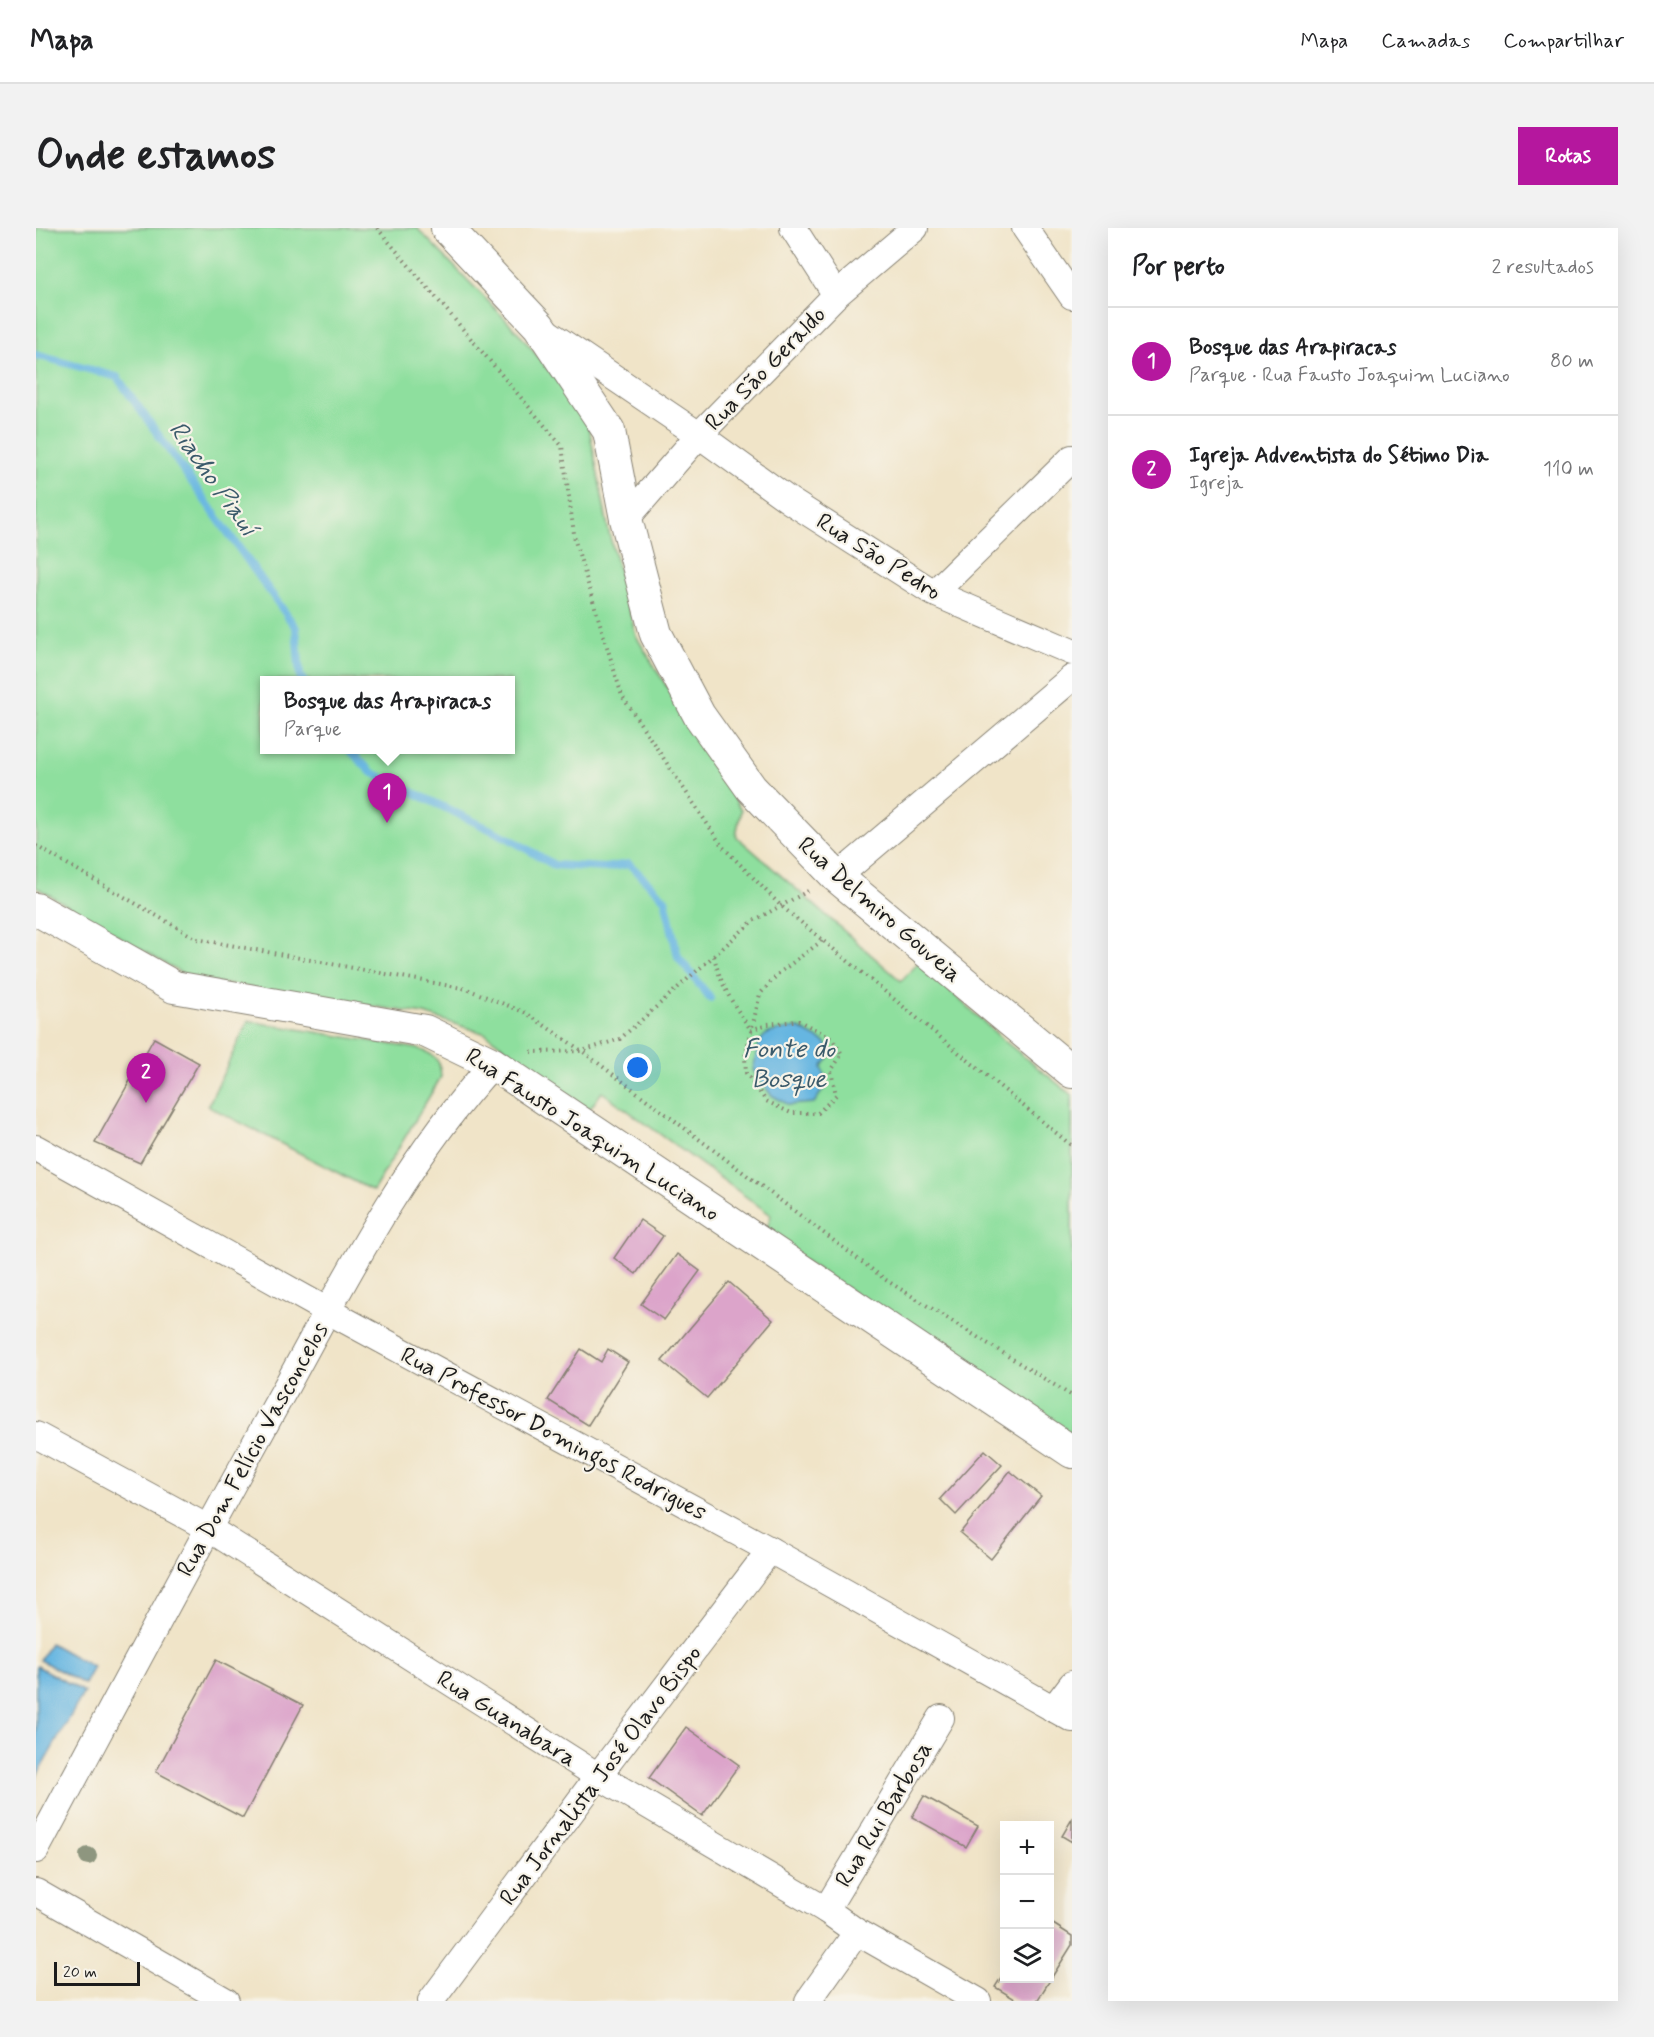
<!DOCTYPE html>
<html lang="pt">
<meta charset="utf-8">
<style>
:root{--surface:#fff;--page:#f2f2f2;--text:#202124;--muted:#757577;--line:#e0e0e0;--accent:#b5179e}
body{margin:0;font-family:Mynerve,sans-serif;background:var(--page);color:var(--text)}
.controls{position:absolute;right:18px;bottom:18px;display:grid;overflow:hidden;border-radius:0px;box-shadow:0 6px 24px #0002}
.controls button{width:54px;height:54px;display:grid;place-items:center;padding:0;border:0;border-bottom:2px solid var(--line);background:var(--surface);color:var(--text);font:30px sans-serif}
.scale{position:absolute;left:18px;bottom:15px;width:86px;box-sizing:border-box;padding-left:6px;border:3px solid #1c1c1c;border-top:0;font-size:16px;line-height:21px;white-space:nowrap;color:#1c1c1c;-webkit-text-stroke:4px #f7f3e8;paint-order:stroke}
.you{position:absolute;left:602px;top:840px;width:21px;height:21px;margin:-15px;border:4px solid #fff;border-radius:50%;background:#1a73e8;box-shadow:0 0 0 9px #1a73e833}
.badge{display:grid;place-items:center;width:39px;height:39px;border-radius:50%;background:var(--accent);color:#fff;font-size:20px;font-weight:700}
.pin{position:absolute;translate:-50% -50px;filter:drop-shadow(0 2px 3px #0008)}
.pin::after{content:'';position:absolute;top:32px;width:21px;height:18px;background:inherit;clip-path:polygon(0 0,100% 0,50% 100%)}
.popup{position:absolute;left:224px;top:448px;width:255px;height:78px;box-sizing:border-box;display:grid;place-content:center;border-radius:0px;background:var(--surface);filter:drop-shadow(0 2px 4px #0005);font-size:20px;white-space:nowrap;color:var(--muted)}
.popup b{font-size:22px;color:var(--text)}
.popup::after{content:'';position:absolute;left:50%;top:100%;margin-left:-12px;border:12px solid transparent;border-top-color:var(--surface)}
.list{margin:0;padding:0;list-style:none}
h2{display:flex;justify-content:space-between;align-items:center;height:78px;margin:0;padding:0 24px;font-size:26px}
h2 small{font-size:20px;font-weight:400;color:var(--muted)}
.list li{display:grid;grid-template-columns:39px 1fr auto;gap:18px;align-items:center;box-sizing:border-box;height:108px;padding:0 24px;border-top:2px solid var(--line)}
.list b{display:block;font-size:22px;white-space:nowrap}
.list p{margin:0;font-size:20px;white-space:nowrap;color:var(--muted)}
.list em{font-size:20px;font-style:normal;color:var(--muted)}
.icon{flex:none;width:33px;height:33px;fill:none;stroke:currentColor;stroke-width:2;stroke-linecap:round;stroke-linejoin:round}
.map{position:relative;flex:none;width:1036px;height:1773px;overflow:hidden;border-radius:0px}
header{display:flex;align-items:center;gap:36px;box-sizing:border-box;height:84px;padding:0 30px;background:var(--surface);border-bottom:2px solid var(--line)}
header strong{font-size:28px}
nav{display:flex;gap:33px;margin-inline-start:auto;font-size:21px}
.intro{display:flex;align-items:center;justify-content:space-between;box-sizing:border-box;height:144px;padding:0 36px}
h1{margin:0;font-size:42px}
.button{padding:15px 27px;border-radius:0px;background:var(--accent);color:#fff;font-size:21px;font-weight:700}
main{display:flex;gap:36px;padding:0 36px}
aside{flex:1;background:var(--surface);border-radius:0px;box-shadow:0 6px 24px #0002}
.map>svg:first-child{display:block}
.green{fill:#8edf9e;stroke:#557e5d;stroke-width:1.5;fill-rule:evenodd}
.water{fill:#66b6e1;stroke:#41697e;stroke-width:1.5}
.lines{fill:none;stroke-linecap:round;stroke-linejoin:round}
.stream{stroke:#66b6e1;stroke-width:8}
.building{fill:#dca4ca}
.minor-casing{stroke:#868072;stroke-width:28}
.tertiary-casing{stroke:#868072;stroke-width:34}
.path{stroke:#868072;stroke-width:4;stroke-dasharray:1.5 4.5;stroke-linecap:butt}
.minor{stroke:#fff;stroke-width:26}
.tertiary{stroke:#fff;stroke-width:32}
.tree{fill:#8e967f}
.labels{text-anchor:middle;stroke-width:4.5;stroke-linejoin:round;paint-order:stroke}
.street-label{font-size:24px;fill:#1c1c1c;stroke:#f7f3e8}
.water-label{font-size:26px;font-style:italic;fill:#3a5a6b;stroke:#f7f3e8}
</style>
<header>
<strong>Mapa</strong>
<nav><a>Mapa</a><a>Camadas</a><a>Compartilhar</a></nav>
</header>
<div class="intro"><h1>Onde estamos</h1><a class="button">Rotas</a></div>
<main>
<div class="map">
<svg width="1036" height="1773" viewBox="0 0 1036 1773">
<rect width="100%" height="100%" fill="#f7f3e8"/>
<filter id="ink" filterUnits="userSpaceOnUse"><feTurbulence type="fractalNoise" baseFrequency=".0167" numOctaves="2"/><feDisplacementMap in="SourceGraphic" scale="12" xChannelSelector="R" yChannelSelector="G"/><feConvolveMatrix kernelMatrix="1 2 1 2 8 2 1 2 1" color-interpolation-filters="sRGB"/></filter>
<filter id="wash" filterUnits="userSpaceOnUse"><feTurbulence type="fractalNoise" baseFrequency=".008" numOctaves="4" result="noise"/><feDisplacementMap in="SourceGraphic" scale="24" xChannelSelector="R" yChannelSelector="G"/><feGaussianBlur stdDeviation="1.35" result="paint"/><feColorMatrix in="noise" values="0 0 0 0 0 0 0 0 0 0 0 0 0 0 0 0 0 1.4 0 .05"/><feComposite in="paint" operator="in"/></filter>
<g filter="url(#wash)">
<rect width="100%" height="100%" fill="#f0e4c8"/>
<g class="green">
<path d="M 0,0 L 381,0 L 481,103 L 551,189 L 573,305 L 600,408 L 705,582 L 700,608 L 865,753 L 883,734 L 966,811 L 1036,867 L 1036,1208 L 729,1007 L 735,987 L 566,864 L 553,882 L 450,806 L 388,786 L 155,751 L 0,659 ZM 228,452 L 474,452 L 474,522 L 228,522 Z"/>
<path d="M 212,793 L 383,821 C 399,827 404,830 405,849 L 337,963 L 172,878 Z"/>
</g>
<g class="water">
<path d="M 763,800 L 790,815 L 795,827 L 786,839 L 791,856 L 778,875 L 753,877 L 735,867 L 717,842 C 725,803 723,805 763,800 Z"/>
<polygon points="14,1415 57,1439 48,1456 4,1432"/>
<polygon points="1,1438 48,1464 0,1549 0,1439"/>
</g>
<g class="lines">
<g class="stream">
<polyline points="0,127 81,149 260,400 264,448 267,452"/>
<polyline points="314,522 335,544 474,611 518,637 569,640 593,636 629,671 642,729 674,770"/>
</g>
</g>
<g id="blocks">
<g class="building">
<polygon points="118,810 163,835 104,935 59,915"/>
<polygon points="604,992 627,1008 600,1046 578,1030"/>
<polygon points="641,1026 664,1043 628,1092 605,1076"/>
<polygon points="693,1054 737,1092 671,1170 626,1133"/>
<polygon points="545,1121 565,1134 572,1121 592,1134 552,1197 512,1172"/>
<polygon points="949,1222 966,1237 920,1287 904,1271"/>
<polygon points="974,1243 1005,1268 955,1331 924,1305"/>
<polygon points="180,1432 267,1477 207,1590 120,1544"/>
<polygon points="650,1499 703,1537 666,1588 613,1550"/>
<polygon points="888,1568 942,1598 930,1619 876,1589"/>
<polygon points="1036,1591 1036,1614 1026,1608"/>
<polygon points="1014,1694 1036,1708 1036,1717 1001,1773 982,1773 959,1759 969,1743 969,1750 1014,1750"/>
</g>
</g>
</g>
<g filter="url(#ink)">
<use href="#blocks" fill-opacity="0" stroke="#868072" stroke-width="1.5"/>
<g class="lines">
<g class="minor-casing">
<g id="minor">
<polyline points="757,0 800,67"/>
<polyline points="989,0 1036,68"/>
<polyline points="508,102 663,207 754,273 898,365 1036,424"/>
<polyline points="590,291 663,207 800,67 879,0"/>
<polyline points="898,365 1036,230"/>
<polyline points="801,649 1036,450"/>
<polyline points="0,920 292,1083 734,1322 1036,1491"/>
<polyline points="0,1207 172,1300 562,1548 790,1682 821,1704 942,1773"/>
<polyline points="1017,1481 1036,1456"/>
<path d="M 0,1622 C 83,1467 165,1312 250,1159 C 311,1047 371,930 457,836"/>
<polyline points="0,1664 190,1773"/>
<polyline points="790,1682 905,1490"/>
<polyline points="395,1773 562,1548 734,1322"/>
<polyline points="772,1773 821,1704"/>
</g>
</g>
<g class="tertiary-casing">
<g id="tertiary">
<polyline points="411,0 503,98 573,203 590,291 620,406 663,487 715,560 801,649 1036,844"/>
<polyline points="0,681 138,759 389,803 457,836 1036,1224"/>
</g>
</g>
<g class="path">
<polyline points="341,0 526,218 539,313 586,468 686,618 744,677 1036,918"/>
<polyline points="0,618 161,711 431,761 490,785 546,823 850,1052 1036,1168"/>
<path d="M 678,728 C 685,759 697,776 715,802"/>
<polyline points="715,802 731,796 763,793 796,810 806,826 795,843 800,867 782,885 755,885 730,873 710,845 709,829 724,766 743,745 787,712"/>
<polyline points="495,824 546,823 584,811 717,693 772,663"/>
</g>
<use href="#minor" class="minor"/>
<use href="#tertiary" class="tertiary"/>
</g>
<circle class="tree" cx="52" cy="1628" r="9"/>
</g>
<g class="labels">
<g class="street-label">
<text transform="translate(729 140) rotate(-46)" y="8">Rua São Geraldo</text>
<text transform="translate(843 328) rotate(32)" y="8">Rua São Pedro</text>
<text transform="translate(844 681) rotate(41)" y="8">Rua Delmiro Gouveia</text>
<text transform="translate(557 906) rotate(33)" y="8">Rua Fausto Joaquim Luciano</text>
<text transform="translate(518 1205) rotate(28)" y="8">Rua Professor Domingos Rodrigues</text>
<text transform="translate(216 1221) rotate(-61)" y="8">Rua Dom Felício Vasconcelos</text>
<text transform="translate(471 1490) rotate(32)" y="8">Rua Guanabara</text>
<text transform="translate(564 1547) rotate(-53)" y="8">Rua Jornalista José Olavo Bispo</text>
<text transform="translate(847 1586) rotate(-59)" y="8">Rua Rui Barbosa</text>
</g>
<g class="water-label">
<text transform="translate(178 250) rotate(55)" y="9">Riacho Piauí</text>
<text x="753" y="829">Fonte do<tspan x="753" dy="30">Bosque</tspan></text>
</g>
</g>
</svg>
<div class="controls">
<button>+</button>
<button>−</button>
<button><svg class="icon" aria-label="layers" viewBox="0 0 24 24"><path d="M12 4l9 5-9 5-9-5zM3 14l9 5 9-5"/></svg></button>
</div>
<div class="scale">20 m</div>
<div class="you"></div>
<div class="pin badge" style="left:351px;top:595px">1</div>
<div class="popup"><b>Bosque das Arapiracas</b>Parque</div>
<div class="pin badge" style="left:110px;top:875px">2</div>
</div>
<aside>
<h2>Por perto<small>2 resultados</small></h2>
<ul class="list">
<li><span class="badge">1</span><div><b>Bosque das Arapiracas</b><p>Parque · Rua Fausto Joaquim Luciano</p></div><em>80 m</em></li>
<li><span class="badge">2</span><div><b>Igreja Adventista do Sétimo Dia</b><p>Igreja</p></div><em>110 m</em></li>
</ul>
</aside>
</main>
